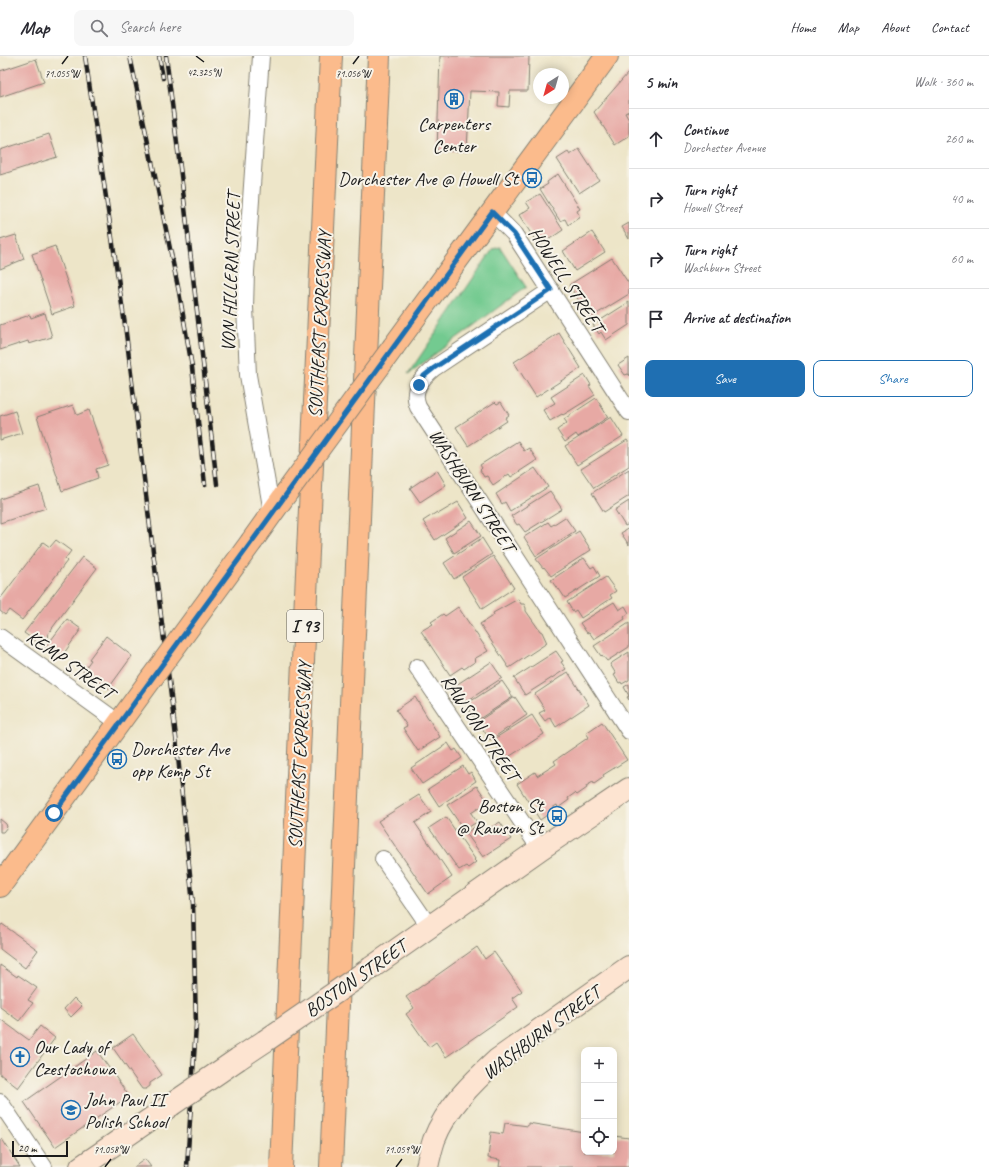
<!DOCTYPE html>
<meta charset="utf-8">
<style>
:root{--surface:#fff;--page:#f7f7f7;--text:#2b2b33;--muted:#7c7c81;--line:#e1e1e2;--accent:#1f6fb2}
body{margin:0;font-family:Caveat,sans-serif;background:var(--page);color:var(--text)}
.controls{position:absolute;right:12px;bottom:12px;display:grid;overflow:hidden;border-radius:8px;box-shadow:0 2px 10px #0003}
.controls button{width:36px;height:36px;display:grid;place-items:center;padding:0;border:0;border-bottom:1px solid var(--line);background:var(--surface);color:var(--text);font:20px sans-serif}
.compass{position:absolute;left:533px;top:12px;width:36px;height:36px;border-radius:50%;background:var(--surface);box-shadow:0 2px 10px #0003;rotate:217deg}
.scale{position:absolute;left:12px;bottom:10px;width:56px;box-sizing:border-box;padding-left:4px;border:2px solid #1c1c1c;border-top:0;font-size:11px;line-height:14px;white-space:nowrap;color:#1c1c1c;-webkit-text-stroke:3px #f7f3e8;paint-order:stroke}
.stop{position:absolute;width:12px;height:12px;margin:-9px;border:3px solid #1f6fb2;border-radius:50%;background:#fff}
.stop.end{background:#1f6fb2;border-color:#fff;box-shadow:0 1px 4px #0008}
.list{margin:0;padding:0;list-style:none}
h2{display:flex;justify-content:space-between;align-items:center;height:52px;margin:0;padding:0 16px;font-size:17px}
h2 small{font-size:13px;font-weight:400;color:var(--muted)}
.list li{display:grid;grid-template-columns:26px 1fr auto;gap:12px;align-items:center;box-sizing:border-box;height:60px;padding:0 16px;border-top:1px solid var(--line)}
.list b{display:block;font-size:15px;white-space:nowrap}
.list p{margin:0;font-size:13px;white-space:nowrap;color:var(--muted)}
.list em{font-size:13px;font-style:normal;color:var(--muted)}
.actions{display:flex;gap:8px;padding:12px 16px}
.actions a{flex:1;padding:9px 0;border:1px solid var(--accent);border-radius:8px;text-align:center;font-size:14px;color:var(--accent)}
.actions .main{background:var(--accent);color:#fff}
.icon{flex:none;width:22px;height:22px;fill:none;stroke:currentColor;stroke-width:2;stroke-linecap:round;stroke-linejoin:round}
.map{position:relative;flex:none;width:629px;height:1111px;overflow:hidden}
header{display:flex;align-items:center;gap:24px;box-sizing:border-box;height:56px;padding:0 20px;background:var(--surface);border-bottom:1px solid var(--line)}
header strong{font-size:19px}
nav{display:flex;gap:22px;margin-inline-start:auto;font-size:14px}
.search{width:280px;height:36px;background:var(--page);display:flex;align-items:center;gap:10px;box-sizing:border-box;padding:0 14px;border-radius:8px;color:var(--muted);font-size:15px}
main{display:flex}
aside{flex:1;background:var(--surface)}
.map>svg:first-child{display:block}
.green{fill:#73ca90;stroke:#487356}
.building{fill:#e7a9a4}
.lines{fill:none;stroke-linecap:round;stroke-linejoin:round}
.minor-casing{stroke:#848072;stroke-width:18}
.secondary-casing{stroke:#848072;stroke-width:24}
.primary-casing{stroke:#848072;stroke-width:24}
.motorway-casing{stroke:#848072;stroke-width:24}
.minor{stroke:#fff;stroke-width:16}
.secondary{stroke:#fde4d1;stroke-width:22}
.primary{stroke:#fbbb8c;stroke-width:22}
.motorway{stroke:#fbbb8c;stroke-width:22}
.rail-casing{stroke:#1c1c1c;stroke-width:4.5}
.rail{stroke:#f7f3e8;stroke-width:3;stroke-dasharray:9;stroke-linecap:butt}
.secondary-bridge-casing{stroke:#848072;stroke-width:24;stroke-linecap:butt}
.primary-bridge-casing{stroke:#848072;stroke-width:24;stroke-linecap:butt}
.secondary-bridge{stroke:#fde4d1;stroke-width:22}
.primary-bridge{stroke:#fbbb8c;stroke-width:22}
.route{stroke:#1f6fb2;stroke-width:5}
.ticks{fill:none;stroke:#1c1c1c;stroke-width:1.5}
.labels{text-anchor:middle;stroke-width:4;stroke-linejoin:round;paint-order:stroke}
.shield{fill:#f7f3e8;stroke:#5e5c59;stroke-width:1}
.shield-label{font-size:18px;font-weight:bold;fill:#1c1c1c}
.poi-label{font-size:19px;fill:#1c1c1c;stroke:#f7f3e8;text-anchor:start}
.street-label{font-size:19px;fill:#1c1c1c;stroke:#f7f3e8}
.ticks-label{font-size:10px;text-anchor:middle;fill:#1c1c1c;stroke:#f7f3e8;stroke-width:4;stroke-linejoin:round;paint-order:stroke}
</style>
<header>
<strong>Map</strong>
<div class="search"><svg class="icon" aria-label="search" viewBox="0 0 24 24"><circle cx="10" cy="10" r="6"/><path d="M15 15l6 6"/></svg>Search here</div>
<nav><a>Home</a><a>Map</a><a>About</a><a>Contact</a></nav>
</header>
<main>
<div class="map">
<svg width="629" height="1111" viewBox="0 0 629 1111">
<rect width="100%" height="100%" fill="#f7f3e8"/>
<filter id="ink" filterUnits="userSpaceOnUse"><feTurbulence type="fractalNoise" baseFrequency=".025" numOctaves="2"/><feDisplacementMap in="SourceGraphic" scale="8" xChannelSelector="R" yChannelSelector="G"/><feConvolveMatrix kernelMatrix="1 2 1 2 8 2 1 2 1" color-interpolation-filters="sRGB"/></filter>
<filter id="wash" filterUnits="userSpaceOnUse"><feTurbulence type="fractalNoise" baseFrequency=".012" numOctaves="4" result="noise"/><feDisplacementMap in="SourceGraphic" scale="16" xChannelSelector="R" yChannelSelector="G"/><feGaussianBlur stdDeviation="0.9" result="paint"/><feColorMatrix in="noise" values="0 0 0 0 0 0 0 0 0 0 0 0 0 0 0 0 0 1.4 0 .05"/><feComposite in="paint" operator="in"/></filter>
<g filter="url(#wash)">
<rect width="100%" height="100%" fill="#ede5c8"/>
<polygon class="green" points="500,191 526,231 408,318 493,193"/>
<g id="blocks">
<g class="building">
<polygon points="440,0 529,0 528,35 510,35 509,51 498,50 499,36 470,35 467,95 437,95"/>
<polygon points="36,3 44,26 0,41 0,15"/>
<polygon points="628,17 629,17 629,55 625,57 629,64 629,80 615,89 594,56"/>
<polygon points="49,78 57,101 0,119 0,94"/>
<polygon points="579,93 599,124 579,137 557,103 568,96 570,99"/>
<polygon points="558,118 580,153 577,155 580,161 568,169 565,163 560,165 540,133 548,128 547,126"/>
<polygon points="540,138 563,174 539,190 519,159 530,152 526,146"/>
<polygon points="629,167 629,183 622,171"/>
<polygon points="592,176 605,196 575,215 563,195"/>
<polygon points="16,179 24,203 0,213 0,184"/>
<polygon points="55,190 75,250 52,258 32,198"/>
<polygon points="612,202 629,228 629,238 590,262 569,229"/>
<polygon points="629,246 629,269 606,284 601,276 599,278 593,269"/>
<polygon points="45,257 52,281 29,288 28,285 0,294 0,269 30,259 31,262"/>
<polygon points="559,277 581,312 536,341 514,306"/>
<polygon points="629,302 629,320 628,318 625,319 618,309"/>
<polygon points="585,319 591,329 589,330 595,339 563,359 562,358 550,365 543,354 555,347 551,341"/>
<polygon points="596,342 608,361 578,381 576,378 565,386 557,374 567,367 564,363"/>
<polygon points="495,346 497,348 501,346 509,359 505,362 507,365 468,390 456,371"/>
<polygon points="73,349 77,359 89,354 108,409 96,413 98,422 62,435 37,361"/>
<polygon points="15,355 22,377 0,384 0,360"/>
<polygon points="611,361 623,380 577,409 565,390"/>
<polygon points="627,384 629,387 629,410 594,432 581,413"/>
<polygon points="518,385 524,395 529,392 537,404 511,421 509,418 493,429 487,420 484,421 480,414 482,412 480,409"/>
<polygon points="535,412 548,431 510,455 505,446 502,448 496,438"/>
<polygon points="629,413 629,440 604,456 592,437"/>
<polygon points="437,414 446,429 420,446 410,432"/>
<polygon points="39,430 46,452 0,467 0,443"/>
<polygon points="550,435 562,453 525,476 519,468 517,469 511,460"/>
<polygon points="629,445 629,468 625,470 615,454"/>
<polygon points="458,446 468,462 435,484 423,465 437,456 438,458"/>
<polygon points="565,461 575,475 536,500 524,481 548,466 551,470"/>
<polygon points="471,465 481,480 454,497 445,482"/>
<polygon points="629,472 629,489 621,477"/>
<polygon points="579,475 591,494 551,520 544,511 543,512 536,503"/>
<polygon points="482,482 492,498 454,523 444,507"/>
<polygon points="56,484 71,495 65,503 67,505 22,564 9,554 5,559 0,555 0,543 43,486 50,491"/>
<polygon points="493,500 514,532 482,553 462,521"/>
<polygon points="82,501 97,512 47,579 48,580 41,589 24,577"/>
<polygon points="584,502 591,512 594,510 600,520 565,542 559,533 558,534 551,524"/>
<polygon points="606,521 616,535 610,539 612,542 581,562 576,554 573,556 567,546"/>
<polygon points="518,543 521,548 524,548 526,552 526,555 540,575 542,576 547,587 509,612 480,568 494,559 493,557"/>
<polygon points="614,546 619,554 625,550 629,557 624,561 625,563 594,583 589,576 587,577 580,567"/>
<polygon points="458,551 488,595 474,603 476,605 464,613 462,611 450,619 421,575 433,568 431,566 443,558 445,560"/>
<polygon points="67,563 81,573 60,603 45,592"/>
<polygon points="629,567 629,591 607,605 602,599 601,600 594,590"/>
<polygon points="106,580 132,600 108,633 83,615 91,604 89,603"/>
<polygon points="556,595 563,605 561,606 566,613 525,639 514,622"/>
<polygon points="629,596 629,624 622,628 621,626 619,627 614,619 616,618 610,608"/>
<polygon points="491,606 502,622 464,647 458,637 460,635 456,629"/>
<polygon points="568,616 589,649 556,671 550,661 545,665 539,657 545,654 535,638"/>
<polygon points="502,625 513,641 476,665 469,655 472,653 468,647"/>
<polygon points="629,628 629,644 627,641 629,640 624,631"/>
<polygon points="415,641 440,681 418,695 403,672 407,670 396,654"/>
<polygon points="515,641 527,659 490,684 482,672 484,671 480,664"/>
<polygon points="532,659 544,678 504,704 497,694 500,691 494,683"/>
<polygon points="602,666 627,704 603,719 604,721 594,728 593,726 586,730 587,732 577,739 575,737 568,742 569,744 558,752 557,749 549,754 550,757 540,764 517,728 535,716 537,720 556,708 554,705 589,681 586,677"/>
<polygon points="448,687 453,695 456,693 462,702 422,728 411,712"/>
<polygon points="463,710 468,718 471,716 476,725 439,750 428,733"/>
<polygon points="477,730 488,746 471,757 477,766 464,774 447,749"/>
<polygon points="419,739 431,756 415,767 452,821 428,838 378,765"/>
<polygon points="446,761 475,803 474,804 476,806 468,812 466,810 459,814 429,772"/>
<polygon points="0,763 6,768 7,771 3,776 0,776"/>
<polygon points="500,766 511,783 483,801 466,777 479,768 484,776"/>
<polygon points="2,868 38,894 25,912 0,893 0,871"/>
<polygon points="477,891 485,903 494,896 522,935 512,942 518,951 446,1001 436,986 429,991 406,958 414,952 406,941"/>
<polygon points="0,909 17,921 18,919 37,932 28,944 33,947 19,965 0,951"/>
<polygon points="74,942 82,950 71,961 64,953"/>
<polygon points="0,963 29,984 40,970 55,982 18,1032 0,1018"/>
<polygon points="133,978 162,1019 150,1027 150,1030 146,1033 142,1033 113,992"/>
<polygon points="97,995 129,1040 55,1091 24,1046"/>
<polygon points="505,1067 528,1070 528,1067 584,1076 584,1096 614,1096 614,1080 629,1082 629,1111 499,1111 500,1104 488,1102 491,1076 503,1078"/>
<polygon points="2,1083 20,1111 0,1111 0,1084"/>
<polygon points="145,1103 151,1111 134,1111"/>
</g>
</g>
</g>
<g filter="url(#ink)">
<use href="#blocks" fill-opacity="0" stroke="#848072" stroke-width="1"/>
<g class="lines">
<g class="minor-casing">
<g id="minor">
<polyline points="261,0 246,216 245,251 248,319 272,456"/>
<polyline points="492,156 514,178 629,356"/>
<path d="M 551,234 L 434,312 C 421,323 411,334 418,351 L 629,675"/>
<polyline points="0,581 119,667"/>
<polyline points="417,611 540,793"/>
<polyline points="383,803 429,870"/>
<polyline points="0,1046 44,1111"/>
</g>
</g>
<g class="secondary-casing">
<g id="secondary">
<polyline points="371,912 540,793 629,733"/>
<polyline points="238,1003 265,985"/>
<polyline points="81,1111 171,1049"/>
<path d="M 427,1111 C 429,1102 431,1093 434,1084 C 446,1052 473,1026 497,1004 L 629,911"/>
</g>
</g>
<g class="primary-casing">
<g id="primary">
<polyline points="394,290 607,0"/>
<polyline points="252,485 287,436"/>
<polyline points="0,830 151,623"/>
</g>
</g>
<g class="motorway-casing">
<g id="motorway">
<polyline points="281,1111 304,582 331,0"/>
<polyline points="331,1111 379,0"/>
</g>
</g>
<use href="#minor" class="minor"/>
<use href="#secondary" class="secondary"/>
<use href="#primary" class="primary"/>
<use href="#motorway" class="motorway"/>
<g class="rail-casing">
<g id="rail">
<polyline points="85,0 125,269 176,681 193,848 196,969 187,1111"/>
<polyline points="130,0 179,236 192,311 205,429"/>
<polyline points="159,0 163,22"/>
<polyline points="166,0 184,143 217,428"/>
</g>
</g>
<use href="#rail" class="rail"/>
<g class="secondary-bridge-casing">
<g id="secondary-bridge">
<polyline points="265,985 371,912"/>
<polyline points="171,1049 238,1003"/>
</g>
</g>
<g class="primary-bridge-casing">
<g id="primary-bridge">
<polyline points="287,436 394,290"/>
<polyline points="151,623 252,485"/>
</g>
</g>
<use href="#secondary-bridge" class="secondary-bridge"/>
<use href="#primary-bridge" class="primary-bridge"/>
</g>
</g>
<g class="lines" filter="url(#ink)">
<polyline class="route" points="54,757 492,156 514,178 551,234 434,312 424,320 419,329"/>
</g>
<path class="ticks" d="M 196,0 L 204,6M 62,8 L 68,0M 353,8 L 359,0M 105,1111 L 111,1103M 396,1111 L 402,1103"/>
<defs>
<g id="building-ring" transform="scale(1)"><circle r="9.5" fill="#f7f3e8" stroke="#1f6fb2" stroke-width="1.5"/><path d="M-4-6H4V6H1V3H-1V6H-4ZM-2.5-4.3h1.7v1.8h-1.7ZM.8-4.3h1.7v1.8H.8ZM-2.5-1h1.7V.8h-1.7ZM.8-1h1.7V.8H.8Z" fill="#1f6fb2"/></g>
<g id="bus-ring" transform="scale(1)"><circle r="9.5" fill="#f7f3e8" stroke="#1f6fb2" stroke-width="1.5"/><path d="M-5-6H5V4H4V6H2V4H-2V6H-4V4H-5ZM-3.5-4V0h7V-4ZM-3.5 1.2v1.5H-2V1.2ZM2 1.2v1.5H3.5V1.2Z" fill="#1f6fb2"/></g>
<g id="church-ring" transform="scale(1)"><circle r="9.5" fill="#f7f3e8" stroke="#1f6fb2" stroke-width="1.5"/><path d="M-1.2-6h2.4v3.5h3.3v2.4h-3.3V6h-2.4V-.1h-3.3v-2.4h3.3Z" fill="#1f6fb2"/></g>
<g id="school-ring" transform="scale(1)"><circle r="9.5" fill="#f7f3e8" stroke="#1f6fb2" stroke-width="1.5"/><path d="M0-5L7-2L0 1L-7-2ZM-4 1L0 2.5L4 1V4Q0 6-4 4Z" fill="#1f6fb2"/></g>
</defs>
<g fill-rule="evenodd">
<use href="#building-ring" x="454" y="43"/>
<use href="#bus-ring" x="532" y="122"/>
<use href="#bus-ring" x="117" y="703"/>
<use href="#bus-ring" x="557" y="760"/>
<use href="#church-ring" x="20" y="1001"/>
<use href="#school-ring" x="71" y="1054"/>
</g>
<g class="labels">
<rect class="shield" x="287" y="554" width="36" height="32" rx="3"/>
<g class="shield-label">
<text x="305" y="576">I 93</text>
</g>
<g class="poi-label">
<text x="454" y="74" text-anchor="middle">Carpenters<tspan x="454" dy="22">Center</tspan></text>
<text x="518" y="129" text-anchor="end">Dorchester Ave @ Howell St</text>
<text x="131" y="699">Dorchester Ave<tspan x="131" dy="22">opp Kemp St</tspan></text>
<text x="543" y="756" text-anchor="end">Boston St<tspan x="543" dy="22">@ Rawson St</tspan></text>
<text x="34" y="997">Our Lady of<tspan x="34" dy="22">Czestochowa</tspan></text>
<text x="85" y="1050">John Paul II<tspan x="85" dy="22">Polish School</tspan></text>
</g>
<g class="street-label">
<text transform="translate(230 216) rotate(-88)" y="7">VON HILLERN STREET</text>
<text transform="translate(567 223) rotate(57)" y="7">HOWELL STREET</text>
<text transform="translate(319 268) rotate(-87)" y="7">SOUTHEAST EXPRESSWAY</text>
<text transform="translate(473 434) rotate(57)" y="7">WASHBURN STREET</text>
<text transform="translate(71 608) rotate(36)" y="7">KEMP STREET</text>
<text transform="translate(481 671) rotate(56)" y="7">RAWSON STREET</text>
<text transform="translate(299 699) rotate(-87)" y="7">SOUTHEAST EXPRESSWAY</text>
<text transform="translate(355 922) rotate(-35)" y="7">BOSTON STREET</text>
<text transform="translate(541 976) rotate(-37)" y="7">WASHBURN STREET</text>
</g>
</g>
<g class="ticks-label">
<text x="204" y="20">42.325°N</text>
<text x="62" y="21">71.055°W</text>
<text x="353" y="21">71.056°W</text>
<text x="111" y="1097">71.058°W</text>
<text x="402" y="1097">71.059°W</text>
</g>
</svg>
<div class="controls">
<button>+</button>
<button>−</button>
<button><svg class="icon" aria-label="locate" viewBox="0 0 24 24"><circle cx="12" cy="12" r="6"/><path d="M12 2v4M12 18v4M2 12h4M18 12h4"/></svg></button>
</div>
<svg class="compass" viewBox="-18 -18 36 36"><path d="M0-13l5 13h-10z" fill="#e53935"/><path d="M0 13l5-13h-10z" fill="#7c7c81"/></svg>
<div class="scale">20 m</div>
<div class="stop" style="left:54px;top:757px"></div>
<div class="stop end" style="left:419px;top:329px"></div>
</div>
<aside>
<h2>5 min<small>Walk · 360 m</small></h2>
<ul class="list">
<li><svg class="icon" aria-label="ahead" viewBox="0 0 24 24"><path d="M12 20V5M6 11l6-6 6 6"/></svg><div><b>Continue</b><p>Dorchester Avenue</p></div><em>260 m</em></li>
<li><svg class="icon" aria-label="right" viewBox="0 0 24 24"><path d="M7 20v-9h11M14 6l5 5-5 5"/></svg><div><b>Turn right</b><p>Howell Street</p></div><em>40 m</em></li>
<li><svg class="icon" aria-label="right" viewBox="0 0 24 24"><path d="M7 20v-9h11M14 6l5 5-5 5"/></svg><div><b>Turn right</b><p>Washburn Street</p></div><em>60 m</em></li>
<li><svg class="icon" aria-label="arrive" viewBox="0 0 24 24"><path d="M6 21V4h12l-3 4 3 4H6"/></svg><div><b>Arrive at destination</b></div></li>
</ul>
<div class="actions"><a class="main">Save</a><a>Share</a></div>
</aside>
</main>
